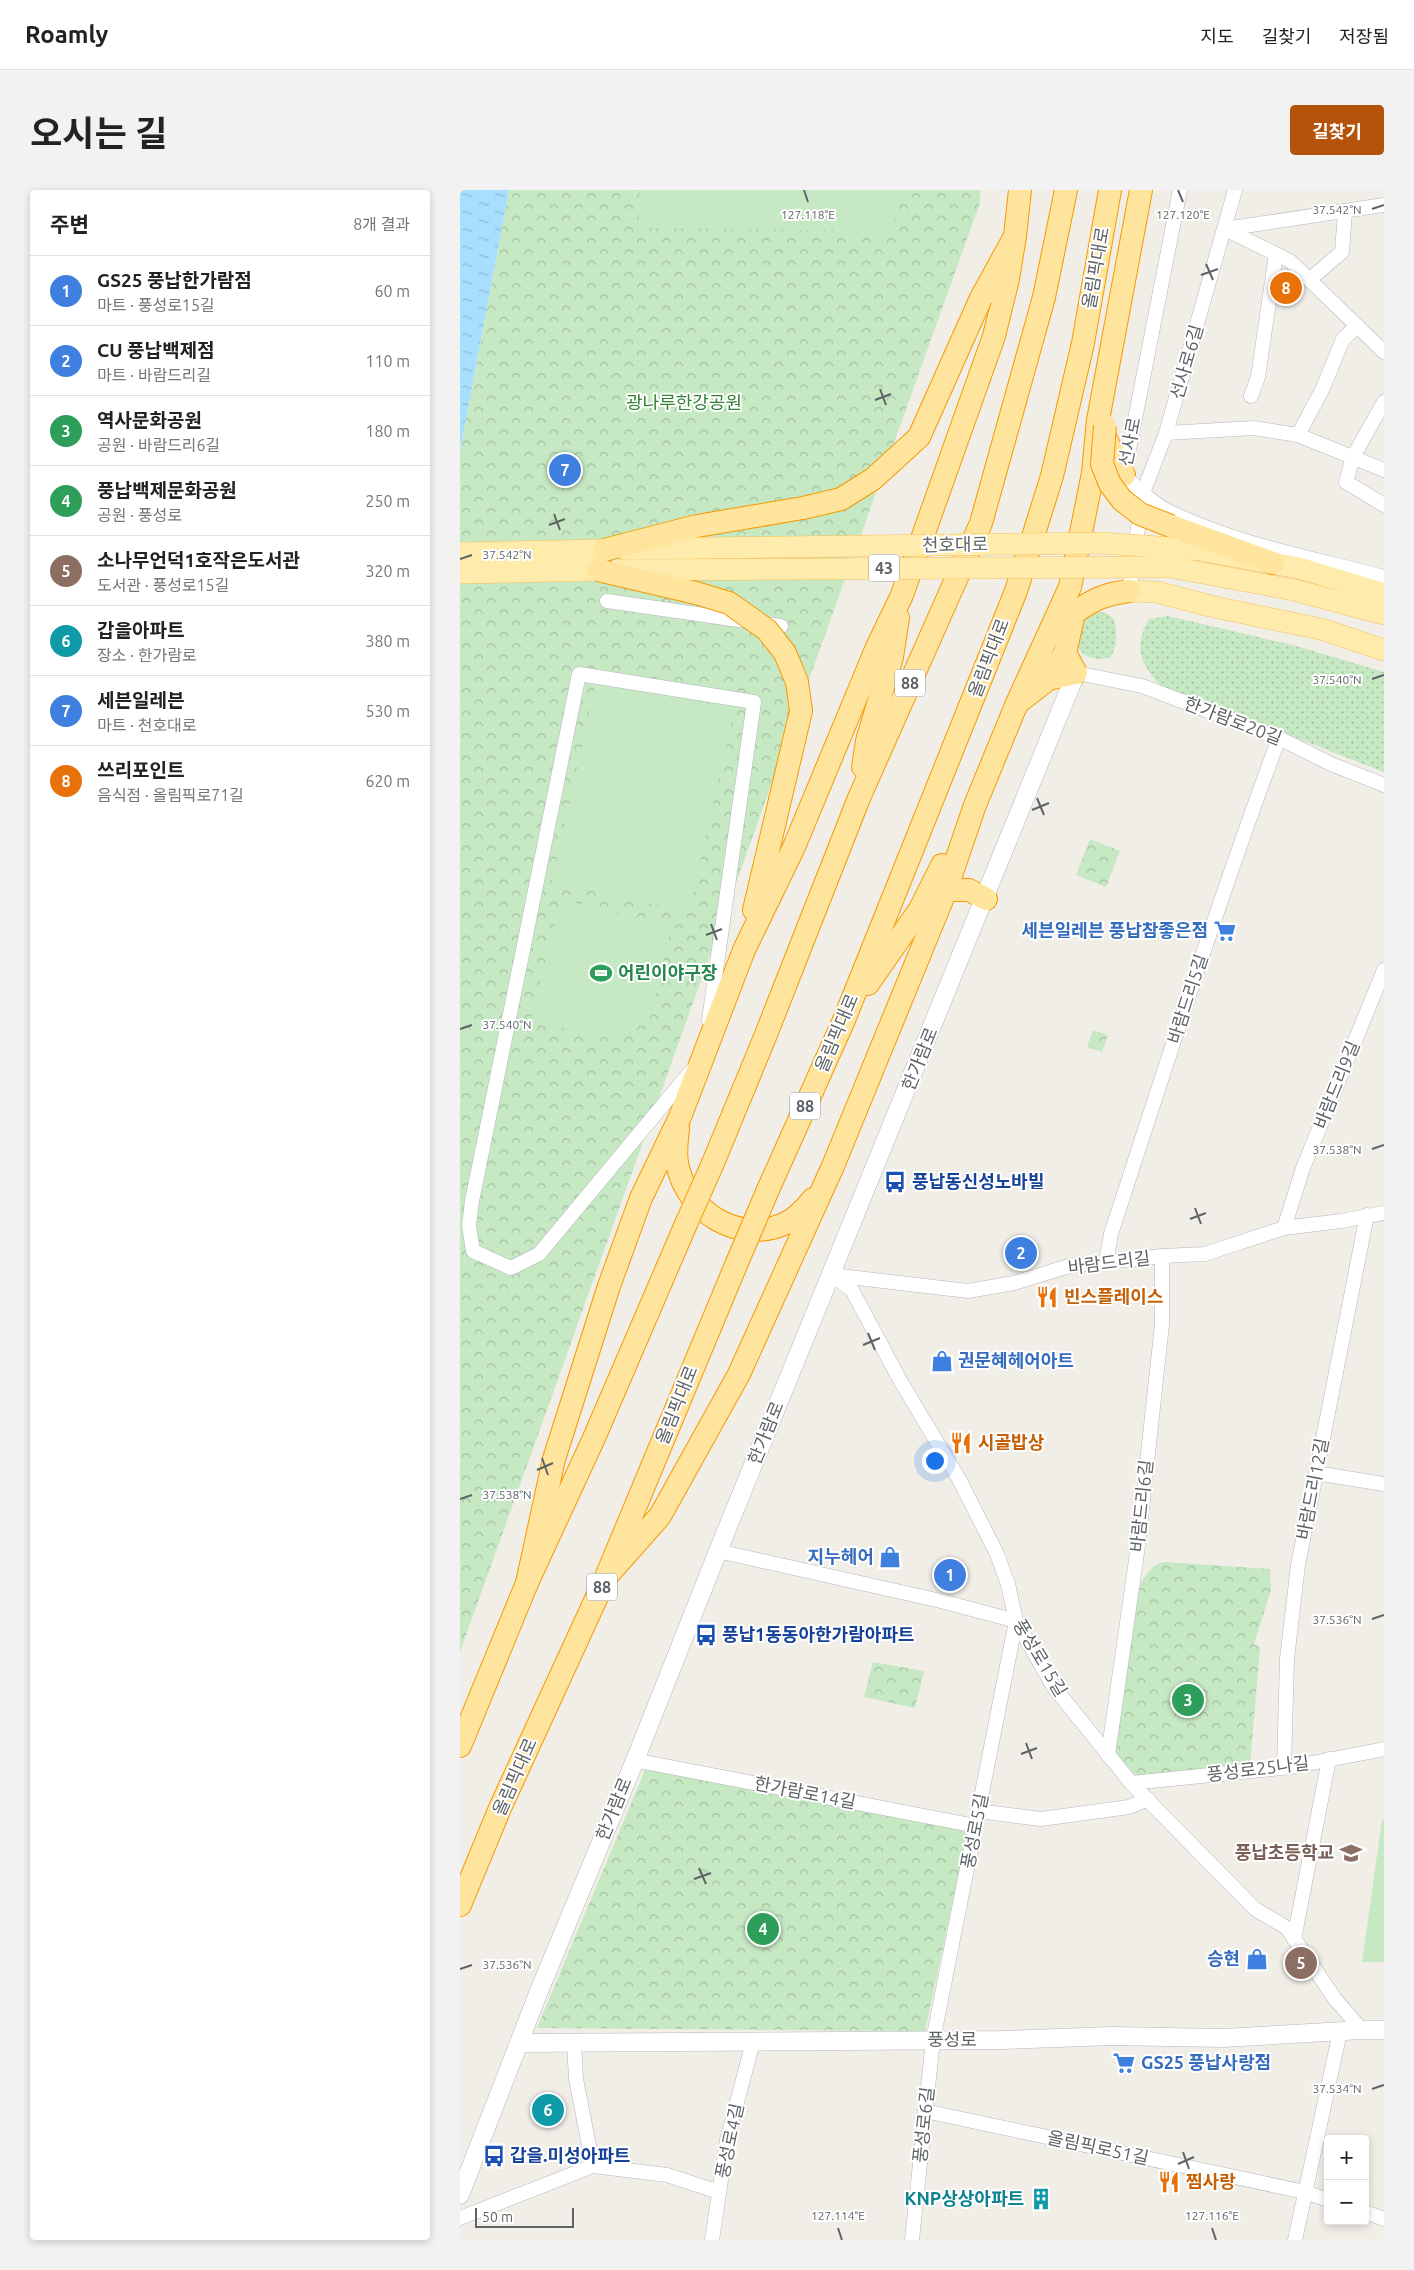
<!DOCTYPE html>
<html lang="ko">
<meta charset="utf-8">
<style>
:root{--surface:#fff;--page:#f2f2f2;--text:#222;--muted:#767676;--line:#e0e0e0;--accent:#b45309}
body{margin:0;font-family:Ubuntu,"Noto Sans KR",sans-serif;background:var(--page);color:var(--text)}
.controls{position:absolute;right:15px;bottom:15px;display:grid;overflow:hidden;border-radius:5px;box-shadow:0 2px 8px #0003}
.controls button{width:45px;height:45px;display:grid;place-items:center;padding:0;border:0;border-bottom:1px solid var(--line);background:var(--surface);color:var(--text);font:25px sans-serif}
.scale{position:absolute;left:15px;bottom:12px;width:99px;box-sizing:border-box;padding-left:5px;border:2px solid #5e6367;border-top:0;font-size:14px;line-height:18px;white-space:nowrap;color:#5e6367;-webkit-text-stroke:4px #fff;paint-order:stroke}
.you{position:absolute;left:474px;top:1270px;width:18px;height:18px;margin:-12px;border:4px solid #fff;border-radius:50%;background:#1a73e8;box-shadow:0 0 0 8px #1a73e833}
.badge{display:grid;place-items:center;width:32px;height:32px;border-radius:50%;background:var(--accent);color:#fff;font-size:16px;font-weight:700}
.pin{position:absolute;translate:-50% -50%;border:2px solid #fff;box-shadow:0 1px 5px #0006}
.list{margin:0;padding:0;list-style:none}
h2{display:flex;justify-content:space-between;align-items:center;height:65px;margin:0;padding:0 20px;font-size:21px}
h2 small{font-size:16px;font-weight:400;color:var(--muted)}
.list li{display:grid;grid-template-columns:32px 1fr auto;gap:15px;align-items:center;box-sizing:border-box;height:70px;padding:0 20px;border-top:1px solid var(--line)}
.list b{display:block;font-size:19px;white-space:nowrap}
.list p{margin:0;font-size:16px;white-space:nowrap;color:var(--muted)}
.list em{font-size:16px;font-style:normal;color:var(--muted)}
.map{position:relative;flex:none;width:924px;height:2050px;overflow:hidden;border-radius:5px}
header{display:flex;align-items:center;gap:30px;box-sizing:border-box;height:70px;padding:0 25px;background:var(--surface);border-bottom:1px solid var(--line)}
header strong{font-size:24px}
nav{display:flex;gap:28px;margin-inline-start:auto;font-size:18px}
.intro{display:flex;align-items:center;justify-content:space-between;box-sizing:border-box;height:120px;padding:0 30px}
h1{margin:0;font-size:35px}
.button{padding:12px 22px;border-radius:5px;background:var(--accent);color:#fff;font-size:18px;font-weight:700}
main{display:flex;gap:30px;padding:0 30px}
aside{flex:1;background:var(--surface);border-radius:5px;box-shadow:0 2px 8px #0003}
.map>svg:first-child{display:block}
.grass{fill:url(#grass-dots)}
.forest{fill:url(#forest-crowns)}
.pitch{fill:#c6e8c3}
.water{fill:url(#water-ripples)}
.lines{fill:none;stroke-linecap:round;stroke-linejoin:round}
.minor-casing{stroke:#b4b7bb;stroke-width:15}
.tertiary-casing{stroke:#b4b7bb;stroke-width:19}
.primary-casing{stroke:#f4bf5c;stroke-width:22}
.trunk-casing{stroke:#f79900;stroke-width:24}
.minor{stroke:#fff;stroke-width:14}
.tertiary{stroke:#fff;stroke-width:18}
.primary{stroke:#ffecad;stroke-width:21}
.trunk{stroke:#ffe49e;stroke-width:22}
.primary-bridge-casing{stroke:#f4bf5c;stroke-width:22;stroke-linecap:butt}
.trunk-bridge-casing{stroke:#f79900;stroke-width:24;stroke-linecap:butt}
.primary-bridge{stroke:#ffecad;stroke-width:21}
.trunk-bridge{stroke:#ffe49e;stroke-width:22}
.ticks{fill:none;stroke:#5e6367;stroke-width:2}
.labels{text-anchor:middle;stroke-width:4;stroke-linejoin:round;paint-order:stroke}
.shield{fill:#fff;stroke:#8e9295;stroke-width:1}
.shield-label{font-size:16px;font-weight:bold;fill:#5e6367}
.street-label{font-size:18px;fill:#5e6367;stroke:#fff}
.park-label{font-size:18px;fill:#348232;stroke:#fff}
.shop-label{font-size:18px;font-weight:bold;fill:#366cbe;stroke:#fff;text-anchor:end}
.leisure-label{font-size:18px;font-weight:bold;fill:#27864d;stroke:#fff;text-anchor:start}
.transit-label{font-size:18px;font-weight:bold;fill:#164399;stroke:#fff;text-anchor:start}
.food-label{font-size:18px;font-weight:bold;fill:#c56008;stroke:#fff;text-anchor:start}
.education-label{font-size:18px;font-weight:bold;fill:#785e54;stroke:#fff;text-anchor:end}
.culture-label{font-size:18px;font-weight:bold;fill:#0d838f;stroke:#fff;text-anchor:end}
.ticks-label{font-size:12px;text-anchor:middle;fill:#5e6367;stroke:#fff;stroke-width:4;stroke-linejoin:round;paint-order:stroke}
</style>
<header>
<strong>Roamly</strong>
<nav><a>지도</a><a>길찾기</a><a>저장됨</a></nav>
</header>
<div class="intro"><h1>오시는 길</h1><a class="button">길찾기</a></div>
<main>
<aside>
<h2>주변<small>8개 결과</small></h2>
<ul class="list">
<li><span class="badge" style="background:#3f7fe0">1</span><div><b>GS25 풍납한가람점</b><p>마트 · 풍성로15길</p></div><em>60 m</em></li>
<li><span class="badge" style="background:#3f7fe0">2</span><div><b>CU 풍납백제점</b><p>마트 · 바람드리길</p></div><em>110 m</em></li>
<li><span class="badge" style="background:#2e9e5b">3</span><div><b>역사문화공원</b><p>공원 · 바람드리6길</p></div><em>180 m</em></li>
<li><span class="badge" style="background:#2e9e5b">4</span><div><b>풍납백제문화공원</b><p>공원 · 풍성로</p></div><em>250 m</em></li>
<li><span class="badge" style="background:#8d6e63">5</span><div><b>소나무언덕1호작은도서관</b><p>도서관 · 풍성로15길</p></div><em>320 m</em></li>
<li><span class="badge" style="background:#0f9aa8">6</span><div><b>갑을아파트</b><p>장소 · 한가람로</p></div><em>380 m</em></li>
<li><span class="badge" style="background:#3f7fe0">7</span><div><b>세븐일레븐</b><p>마트 · 천호대로</p></div><em>530 m</em></li>
<li><span class="badge" style="background:#e8710a">8</span><div><b>쓰리포인트</b><p>음식점 · 올림픽로71길</p></div><em>620 m</em></li>
</ul>
</aside>
<div class="map">
<svg width="924" height="2050" viewBox="0 0 924 2050">
<defs>
<pattern id="grass-dots" width="8" height="8" patternUnits="userSpaceOnUse" patternTransform="scale(1.25)"><rect width="8" height="8" fill="#c6e8c3"/><path d="M2 2h.1M6 6h.1" fill="none" stroke="#a4c0a2" stroke-width="1.8" stroke-linecap="round"/></pattern>
<pattern id="forest-crowns" width="20" height="18" patternUnits="userSpaceOnUse" patternTransform="scale(1.25)"><rect width="20" height="18" fill="#c6e8c3"/><path d="M2 6a3 3 0 1 1 6 0M12 15a3 3 0 1 1 6 0" fill="none" stroke="#a4c0a2"/></pattern>
<pattern id="water-ripples" width="26" height="14" patternUnits="userSpaceOnUse" patternTransform="scale(1.25)"><rect width="26" height="14" fill="#a8dfff"/><path d="M2 4q2-2 4 0t4 0M15 11q2-2 4 0t4 0" fill="none" stroke="#8cb8d2"/></pattern>
</defs>
<rect width="100%" height="100%" fill="#f0eee7"/>
<g class="grass">
<path d="M 633,421 L 646,423 L 654,429 C 657,443 658,454 651,467 C 635,473 614,465 616,445 C 617,439 621,432 623,426 Z"/>
<path d="M 708,426 L 833,455 L 924,482 L 924,582 L 700,495 C 680,473 673,457 689,429 Z"/>
</g>
<g class="forest">
<polygon points="49,0 520,0 520,13 0,1462 0,262"/>
<polygon points="630,649 660,661 646,697 616,685"/>
<polygon points="633,840 648,845 642,862 627,857"/>
<path d="M 705,1372 L 810,1379 L 811,1400 L 794,1454 L 800,1457 L 790,1575 L 677,1587 L 654,1562 L 675,1409 C 680,1394 688,1374 705,1372 Z"/>
<polygon points="413,1472 464,1481 455,1518 404,1507"/>
<polygon points="186,1578 508,1640 465,1841 77,1838"/>
</g>
<g class="pitch">
<polygon points="180,0 438,0 433,41 178,38"/>
<polygon points="137,490 274,520 229,722 92,692"/>
<polygon points="101,709 211,738 190,828 139,849 71,828"/>
<polygon points="924,1629 924,1772 902,1772 922,1630"/>
</g>
<polygon class="water" points="0,0 49,0 0,261"/>
<g class="lines">
<g class="minor-casing">
<g id="minor">
<path d="M 720,0 L 664,285 C 677,298 691,312 708,321 C 775,354 852,368 924,387"/>
<polyline points="765,39 830,71 924,162"/>
<polyline points="765,39 924,15"/>
<polyline points="849,90 882,62 885,21"/>
<polyline points="791,206 798,187 816,64"/>
<polyline points="924,212 893,267 886,292 924,315"/>
<polyline points="706,243 794,238 838,245 924,280"/>
<polyline points="838,245 863,198 883,149 897,136"/>
<polyline points="669,401 683,303 706,243 775,0"/>
<polyline points="147,411 321,436"/>
<polyline points="616,483 682,496 819,548 871,574 924,595"/>
<polyline points="232,880 79,1064 51,1078 13,1061 9,1036 12,1011 119,484 294,512 249,830"/>
<polyline points="824,1038 843,978 924,780"/>
<path d="M 646,1072 L 651,1044 C 705,878 758,712 819,548"/>
<polyline points="371,1085 392,1100 441,1192 499,1289 537,1364 548,1394 556,1431 593,1496 671,1593 795,1719 827,1738 875,1809 902,1840"/>
<polyline points="372,1085 508,1101 554,1093 609,1076 702,1066 745,1064 824,1038 881,1031 924,1023"/>
<polyline points="856,1283 924,1294"/>
<polyline points="258,1361 481,1411 556,1431 473,1850 452,2050"/>
<polyline points="648,1565 678,1356 702,1134 702,1066"/>
<polyline points="174,1570 516,1636"/>
<polyline points="824,1577 827,1469 838,1375 907,1025"/>
<polyline points="671,1593 831,1577 924,1559"/>
<polyline points="518,1621 581,1629 669,1617 688,1609"/>
<polyline points="834,1749 869,1569"/>
<polyline points="114,1853 116,1889 133,1976"/>
<polyline points="465,1921 845,2002 868,2010"/>
<polyline points="905,2022 924,2029"/>
<polyline points="0,2028 133,1976 207,1985 259,2002"/>
<polyline points="252,2050 267,1950 293,1852"/>
<polyline points="835,2050 880,1842"/>
</g>
</g>
<g class="tertiary-casing">
<g id="tertiary">
<polyline points="59,1853 542,1850 652,1846 763,1848 902,1840 924,1840"/>
<polyline points="0,2005 79,1801 178,1563 258,1361 616,483"/>
</g>
</g>
<g class="primary-casing">
<g id="primary">
<polyline points="713,358 739,360 839,378 924,404"/>
<polyline points="0,363 144,360"/>
<polyline points="710,377 834,400 924,424"/>
<polyline points="0,383 138,380"/>
<polyline points="669,401 697,402 750,416 865,440 924,460"/>
</g>
</g>
<g class="trunk-casing">
<g id="trunk">
<polyline points="521,108 555,46 560,0"/>
<polyline points="641,239 664,285"/>
<polyline points="711,336 813,373"/>
<polyline points="588,489 616,483 605,463"/>
<path d="M 560,511 L 588,489 L 605,463 L 614,423 C 634,409 645,404 669,401"/>
<polyline points="403,577 407,551 432,467 438,428"/>
<polyline points="486,700 509,700 526,709"/>
<polyline points="294,720 341,521"/>
<polyline points="408,794 460,719 482,675"/>
<path d="M 218,938 C 217,949 215,961 217,973 C 226,1022 278,1054 324,1034 C 336,1029 345,1019 353,1009"/>
<polyline points="253,973 305,847 399,608 521,333 584,107 606,0"/>
<polyline points="307,1002 384,830 556,401 592,286 623,153 650,0"/>
<polyline points="146,1387 200,1326 279,1184 373,976 486,700 515,615 557,513 610,397 633,283 638,230 681,0"/>
<polyline points="67,1393 94,1269 149,1096 181,1008 220,927 284,760 334,657 417,457 442,405 534,146 548,89 555,46"/>
<polyline points="0,1556 67,1393 134,1248 226,1034"/>
<polyline points="0,1715 40,1618 146,1387 276,1075"/>
</g>
</g>
<use href="#minor" class="minor"/>
<use href="#tertiary" class="tertiary"/>
<use href="#primary" class="primary"/>
<use href="#trunk" class="trunk"/>
<g class="primary-bridge-casing">
<g id="primary-bridge">
<polyline points="166,359 642,353 713,358"/>
<polyline points="158,380 710,377"/>
</g>
</g>
<g class="trunk-bridge-casing">
<g id="trunk-bridge">
<polyline points="645,236 642,274 650,294 662,310 680,324 711,336"/>
<polyline points="144,360 237,336 343,318 381,309 413,289 459,247 521,108"/>
<polyline points="138,380 236,403 269,413 307,440 325,463 337,492 341,521"/>
<polyline points="226,1034 253,973"/>
<polyline points="276,1075 307,1002"/>
</g>
</g>
<use href="#primary-bridge" class="primary-bridge"/>
<use href="#trunk-bridge" class="trunk-bridge"/>
</g>
<path class="ticks" d="M 344,0 L 348,12M 718,0 L 723,12M 912,19 L 924,15M 746,74 L 753,90M 741,85 L 758,79M 420,199 L 426,215M 415,210 L 431,204M 94,324 L 100,340M 89,335 L 105,329M 0,369 L 12,365M 912,489 L 924,485M 577,608 L 584,625M 572,620 L 589,613M 251,734 L 257,750M 246,745 L 262,739M 0,839 L 12,835M 912,959 L 924,955M 735,1018 L 741,1034M 730,1029 L 746,1023M 408,1143 L 415,1160M 403,1155 L 420,1148M 82,1268 L 88,1285M 77,1280 L 93,1273M 0,1309 L 12,1305M 912,1429 L 924,1425M 566,1553 L 572,1569M 561,1564 L 577,1558M 239,1678 L 246,1694M 234,1689 L 251,1683M 0,1779 L 12,1775M 912,1899 L 924,1895M 723,1962 L 729,1979M 718,1974 L 734,1967M 378,2038 L 382,2050M 752,2038 L 756,2050"/>
<defs>
<g id="supermarket-bare" transform="scale(1.725)"><path d="M-6-5.5h2.5l.6 2H6L4.5 2H-2.5L-4.4-4H-6ZM-1.5 3.2a1.3 1.3 0 1 0 .1 0ZM3 3.2a1.3 1.3 0 1 0 .1 0Z" fill="#3f7fe0" stroke="#fff" stroke-width="2.5" paint-order="stroke"/></g>
<g id="stadium-bare" transform="scale(1.725)"><path d="M0-5a6.5 5 0 1 0 0 10a6.5 5 0 1 0 0-10ZM-3.5-1.8h7v3.6h-7Z" fill="#2e9e5b" stroke="#fff" stroke-width="2.5" paint-order="stroke"/></g>
<g id="bus-bare" transform="scale(1.725)"><path d="M-5-6H5V4H4V6H2V4H-2V6H-4V4H-5ZM-3.5-4V0h7V-4ZM-3.5 1.2v1.5H-2V1.2ZM2 1.2v1.5H3.5V1.2Z" fill="#1a4fb4" stroke="#fff" stroke-width="2.5" paint-order="stroke"/></g>
<g id="restaurant-bare" transform="scale(1.725)"><path d="M-5-6h1v4h1v-4h1v4h1v-4h1v5L-1.5 .5V6h-2V.5L-5-1ZM5-6V6H3V1.5H1.5Q1.5-4 5-6Z" fill="#e8710a" stroke="#fff" stroke-width="2.5" paint-order="stroke"/></g>
<g id="shop-bare" transform="scale(1.725)"><path d="M-5-2.5h2.3a2.7 3.5 0 0 1 5.4 0H5L5.5 6h-11ZM-1.5-2.5h3a1.5 2.3 0 0 0-3 0Z" fill="#3f7fe0" stroke="#fff" stroke-width="2.5" paint-order="stroke"/></g>
<g id="school-bare" transform="scale(1.725)"><path d="M0-5L7-2L0 1L-7-2ZM-4 1L0 2.5L4 1V4Q0 6-4 4Z" fill="#8d6e63" stroke="#fff" stroke-width="2.5" paint-order="stroke"/></g>
<g id="building-bare" transform="scale(1.725)"><path d="M-4-6H4V6H1V3H-1V6H-4ZM-2.5-4.3h1.7v1.8h-1.7ZM.8-4.3h1.7v1.8H.8ZM-2.5-1h1.7V.8h-1.7ZM.8-1h1.7V.8H.8Z" fill="#0f9aa8" stroke="#fff" stroke-width="2.5" paint-order="stroke"/></g>
</defs>
<g fill-rule="evenodd">
<use href="#supermarket-bare" x="765" y="741"/>
<use href="#stadium-bare" x="141" y="783"/>
<use href="#bus-bare" x="435" y="992"/>
<use href="#restaurant-bare" x="587" y="1107"/>
<use href="#shop-bare" x="482" y="1171"/>
<use href="#restaurant-bare" x="501" y="1253"/>
<use href="#shop-bare" x="430" y="1367"/>
<use href="#bus-bare" x="246" y="1445"/>
<use href="#school-bare" x="891" y="1663"/>
<use href="#shop-bare" x="797" y="1769"/>
<use href="#supermarket-bare" x="664" y="1873"/>
<use href="#bus-bare" x="34" y="1966"/>
<use href="#restaurant-bare" x="709" y="1992"/>
<use href="#building-bare" x="581" y="2009"/>
</g>
<g class="labels">
<g class="shield">
<rect x="409" y="364.5" width="30" height="27" rx="4"/>
<rect x="435" y="479.5" width="30" height="27" rx="4"/>
<rect x="330" y="902.5" width="30" height="27" rx="4"/>
<rect x="127" y="1383.5" width="30" height="27" rx="4"/>
</g>
<g class="shield-label">
<text x="424" y="384">43</text>
<text x="450" y="499">88</text>
<text x="345" y="922">88</text>
<text x="142" y="1403">88</text>
</g>
<g class="street-label">
<text transform="translate(636 78) rotate(-80)" y="6">올림픽대로</text>
<text transform="translate(727 172) rotate(-74)" y="6">선사로6길</text>
<text transform="translate(670 252) rotate(-79)" y="6">선사로</text>
<text transform="translate(495 355) rotate(-1)" y="6">천호대로</text>
<text transform="translate(529 468) rotate(-69)" y="6">올림픽대로</text>
<text transform="translate(773 531) rotate(21)" y="6">한가람로20길</text>
<text transform="translate(728 809) rotate(-72)" y="6">바람드리5길</text>
<text transform="translate(377 843) rotate(-67)" y="6">올림픽대로</text>
<text transform="translate(460 869) rotate(-68)" y="6">한가람로</text>
<text transform="translate(877 895) rotate(-68)" y="6">바람드리9길</text>
<text transform="translate(649 1073) rotate(-7)" y="6">바람드리길</text>
<text transform="translate(217 1215) rotate(-68)" y="6">올림픽대로</text>
<text transform="translate(306 1243) rotate(-68)" y="6">한가람로</text>
<text transform="translate(853 1299) rotate(-79)" y="6">바람드리12길</text>
<text transform="translate(682 1316) rotate(-84)" y="6">바람드리6길</text>
<text transform="translate(580 1468) rotate(59)" y="6">풍성로15길</text>
<text transform="translate(798 1579) rotate(-7)" y="6">풍성로25나길</text>
<text transform="translate(55 1587) rotate(-66)" y="6">올림픽대로</text>
<text transform="translate(345 1603) rotate(11)" y="6">한가람로14길</text>
<text transform="translate(154 1619) rotate(-68)" y="6">한가람로</text>
<text transform="translate(515 1641) rotate(-79)" y="6">풍성로5길</text>
<text x="492" y="1856">풍성로</text>
<text transform="translate(464 1935) rotate(-84)" y="6">풍성로6길</text>
<text transform="translate(270 1951) rotate(-78)" y="6">풍성로4길</text>
<text transform="translate(638 1958) rotate(12)" y="6">올림픽로51길</text>
</g>
<g class="park-label">
<text x="224" y="219">광나루한강공원</text>
</g>
<g class="shop-label">
<text x="748" y="747">세븐일레븐 풍납참좋은점</text>
<text x="498" y="1177" text-anchor="start">권문혜헤어아트</text>
<text x="414" y="1373">지누헤어</text>
<text x="780" y="1775">승현</text>
<text x="681" y="1879" text-anchor="start">GS25 풍납사랑점</text>
</g>
<g class="leisure-label">
<text x="158" y="789">어린이야구장</text>
</g>
<g class="transit-label">
<text x="452" y="998">풍납동신성노바빌</text>
<text x="262" y="1451">풍납1동동아한가람아파트</text>
<text x="50" y="1972">갑을.미성아파트</text>
</g>
<g class="food-label">
<text x="604" y="1113">빈스플레이스</text>
<text x="518" y="1259">시골밥상</text>
<text x="726" y="1998">찜사랑</text>
</g>
<g class="education-label">
<text x="874" y="1669">풍납초등학교</text>
</g>
<g class="culture-label">
<text x="564" y="2015">KNP상상아파트</text>
</g>
</g>
<g class="ticks-label">
<text x="877" y="24">37.542°N</text>
<text x="348" y="29">127.118°E</text>
<text x="723" y="29">127.120°E</text>
<text x="47" y="369">37.542°N</text>
<text x="877" y="494">37.540°N</text>
<text x="47" y="839">37.540°N</text>
<text x="877" y="964">37.538°N</text>
<text x="47" y="1309">37.538°N</text>
<text x="877" y="1434">37.536°N</text>
<text x="47" y="1779">37.536°N</text>
<text x="877" y="1903">37.534°N</text>
<text x="378" y="2030">127.114°E</text>
<text x="752" y="2030">127.116°E</text>
</g>
</svg>
<div class="controls">
<button>+</button>
<button>−</button>
</div>
<div class="scale">50 m</div>
<div class="you"></div>
<div class="pin badge" style="left:490px;top:1385px;background:#3f7fe0">1</div>
<div class="pin badge" style="left:561px;top:1063px;background:#3f7fe0">2</div>
<div class="pin badge" style="left:728px;top:1510px;background:#2e9e5b">3</div>
<div class="pin badge" style="left:303px;top:1739px;background:#2e9e5b">4</div>
<div class="pin badge" style="left:841px;top:1773px;background:#8d6e63">5</div>
<div class="pin badge" style="left:88px;top:1920px;background:#0f9aa8">6</div>
<div class="pin badge" style="left:105px;top:280px;background:#3f7fe0">7</div>
<div class="pin badge" style="left:826px;top:98px;background:#e8710a">8</div>
</div>
</main>
